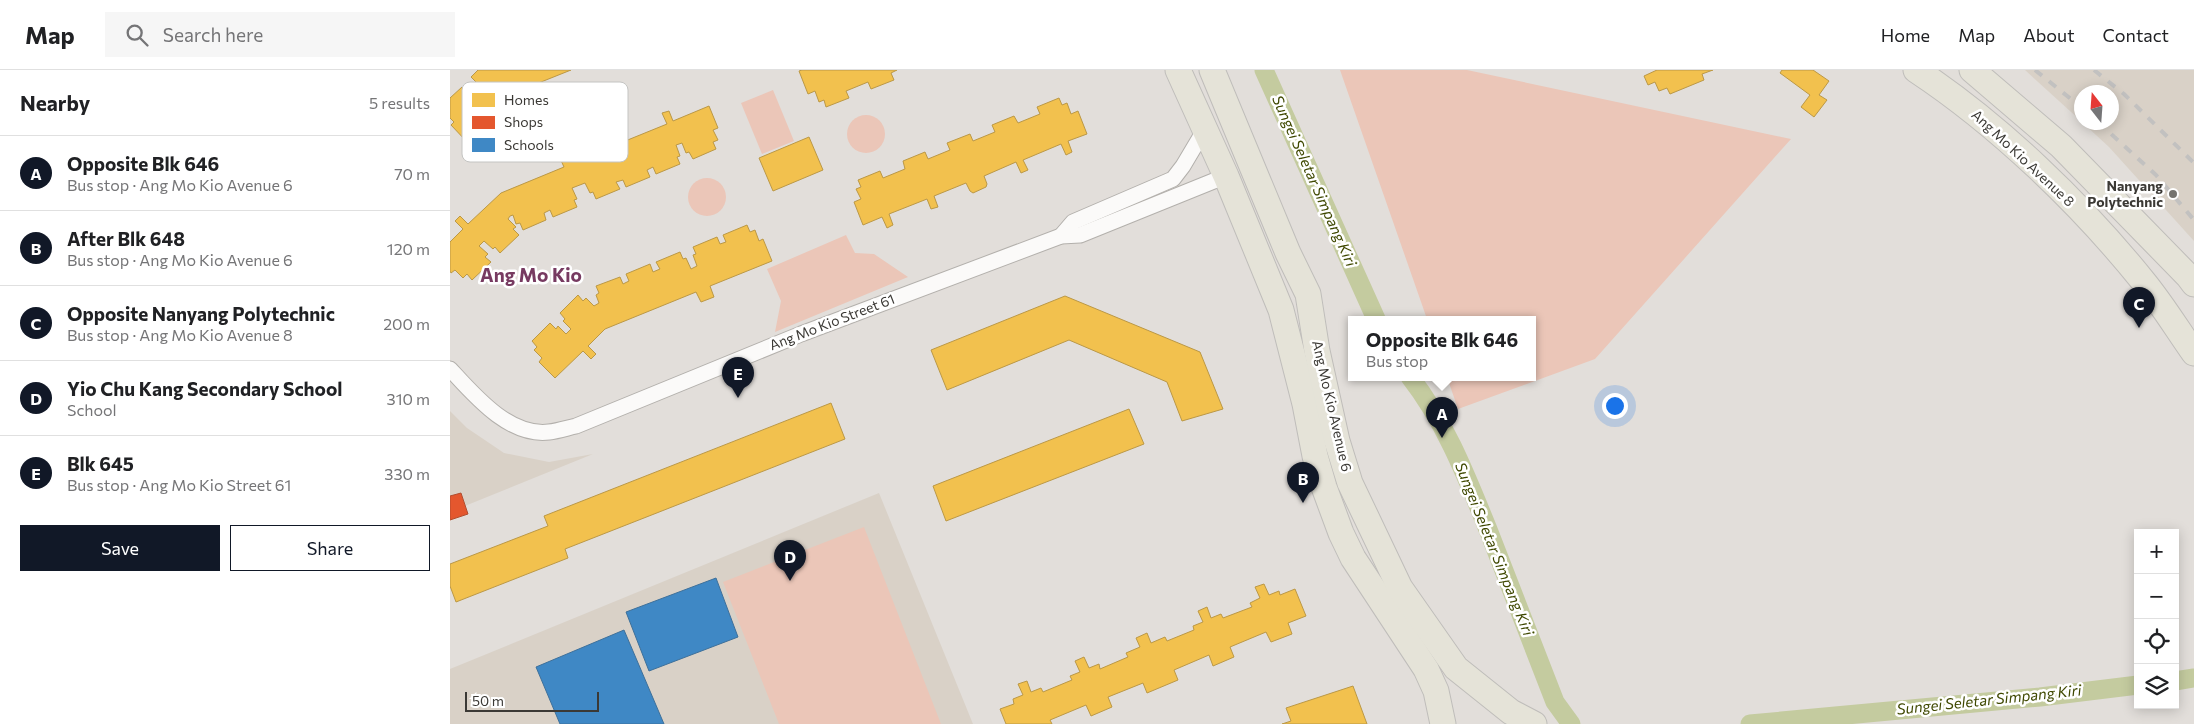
<!DOCTYPE html>
<meta charset="utf-8">
<style>
:root{--surface:#fff;--page:#f6f6f6;--text:#202124;--muted:#757577;--line:#e0e0e0;--accent:#111827}
body{margin:0;font-family:Commissioner,sans-serif;background:var(--page);color:var(--text)}
.controls{position:absolute;right:15px;bottom:15px;display:grid;overflow:hidden;border-radius:0px;box-shadow:0 2px 12px #0003}
.controls button{width:45px;height:45px;display:grid;place-items:center;padding:0;border:0;border-bottom:1px solid var(--line);background:var(--surface);color:var(--text);font:25px sans-serif}
.compass{position:absolute;left:1624px;top:15px;width:45px;height:45px;border-radius:50%;background:var(--surface);box-shadow:0 2px 12px #0003;rotate:343deg}
.scale{position:absolute;left:15px;bottom:12px;width:134px;box-sizing:border-box;padding-left:5px;border:2px solid #3b3935;border-top:0;font-size:14px;line-height:18px;white-space:nowrap;color:#3b3935;-webkit-text-stroke:4px #fff;paint-order:stroke}
.you{position:absolute;left:1164px;top:335px;width:18px;height:18px;margin:-12px;border:4px solid #fff;border-radius:50%;background:#1a73e8;box-shadow:0 0 0 8px #1a73e833}
.badge{display:grid;place-items:center;width:32px;height:32px;border-radius:50%;background:var(--accent);color:#fff;font-size:16px;font-weight:700}
.pin{position:absolute;translate:-50% -41px;filter:drop-shadow(0 1px 2px #0008)}
.pin::after{content:'';position:absolute;top:26px;width:18px;height:15px;background:inherit;clip-path:polygon(0 0,100% 0,50% 100%)}
.popup{position:absolute;left:898px;top:246px;width:188px;height:65px;box-sizing:border-box;display:grid;place-content:center;border-radius:0px;background:var(--surface);filter:drop-shadow(0 1px 4px #0005);font-size:16px;white-space:nowrap;color:var(--muted)}
.popup b{font-size:19px;color:var(--text)}
.popup::after{content:'';position:absolute;left:50%;top:100%;margin-left:-10px;border:10px solid transparent;border-top-color:var(--surface)}
.list{margin:0;padding:0;list-style:none}
h2{display:flex;justify-content:space-between;align-items:center;height:65px;margin:0;padding:0 20px;font-size:21px}
h2 small{font-size:16px;font-weight:400;color:var(--muted)}
.list li{display:grid;grid-template-columns:32px 1fr auto;gap:15px;align-items:center;box-sizing:border-box;height:75px;padding:0 20px;border-top:1px solid var(--line)}
.list b{display:block;font-size:19px;white-space:nowrap}
.list p{margin:0;font-size:16px;white-space:nowrap;color:var(--muted)}
.list em{font-size:16px;font-style:normal;color:var(--muted)}
.actions{display:flex;gap:10px;padding:15px 20px}
.actions a{flex:1;padding:11px 0;border:1px solid var(--accent);border-radius:0px;text-align:center;font-size:18px;color:var(--accent)}
.actions .main{background:var(--accent);color:#fff}
.icon{flex:none;width:28px;height:28px;fill:none;stroke:currentColor;stroke-width:2;stroke-linecap:round;stroke-linejoin:round}
.map{position:relative;flex:none;width:1744px;height:654px;overflow:hidden}
header{display:flex;align-items:center;gap:30px;box-sizing:border-box;height:70px;padding:0 25px;background:var(--surface);border-bottom:1px solid var(--line)}
header strong{font-size:24px}
nav{display:flex;gap:28px;margin-inline-start:auto;font-size:18px}
.search{width:350px;height:45px;background:var(--page);display:flex;align-items:center;gap:12px;box-sizing:border-box;padding:0 18px;border-radius:0px;color:var(--muted);font-size:19px}
main{display:flex}
aside{flex:1;background:var(--surface)}
.map>svg:first-child{display:block}
.built{fill:#d9d1c7}
.green{fill:#ebc6b8}
.homes{fill:#f2c14e;stroke:#bb9846}
.shops{fill:#e4572e;stroke:#b14e30}
.schools{fill:#3f88c5;stroke:#3e709a}
.lines{fill:none;stroke-linecap:round;stroke-linejoin:round}
.stream{stroke:#c4cb9f;stroke-width:5.5}
.canal{stroke:#c4cb9f;stroke-width:19}
.street-casing{stroke:#b3b0ac;stroke-width:17}
.primary-casing{stroke:#bfbdba;stroke-width:27}
.street{stroke:#fbfaf9;stroke-width:15}
.primary{stroke:#e5e3d8;stroke-width:25}
.rail{stroke:#c2c1c0;stroke-width:4;stroke-dasharray:9 9;stroke-linecap:butt}
.poi-dot{fill:#75736f;stroke:#fff;stroke-width:2}
.labels{text-anchor:middle;stroke-width:5;stroke-linejoin:round;paint-order:stroke}
.street-label{font-size:14px;fill:#3b3935;stroke:#fff}
.poi-label{font-size:14px;font-weight:bold;fill:#3b3935;stroke:#fff;text-anchor:end}
.water-label{font-size:15px;font-style:italic;fill:#3f4800;stroke:#fff}
.district-label{font-size:19px;font-weight:bold;fill:#773a61;stroke:#fff}
.key{fill:#fff;stroke:#c4c4c2;stroke-width:1}
.key-label{font-size:14px;fill:#3b3935}
</style>
<header>
<strong>Map</strong>
<div class="search"><svg class="icon" aria-label="search" viewBox="0 0 24 24"><circle cx="10" cy="10" r="6"/><path d="M15 15l6 6"/></svg>Search here</div>
<nav><a>Home</a><a>Map</a><a>About</a><a>Contact</a></nav>
</header>
<main>
<aside>
<h2>Nearby<small>5 results</small></h2>
<ul class="list">
<li><span class="badge">A</span><div><b>Opposite Blk 646</b><p>Bus stop · Ang Mo Kio Avenue 6</p></div><em>70 m</em></li>
<li><span class="badge">B</span><div><b>After Blk 648</b><p>Bus stop · Ang Mo Kio Avenue 6</p></div><em>120 m</em></li>
<li><span class="badge">C</span><div><b>Opposite Nanyang Polytechnic</b><p>Bus stop · Ang Mo Kio Avenue 8</p></div><em>200 m</em></li>
<li><span class="badge">D</span><div><b>Yio Chu Kang Secondary School</b><p>School</p></div><em>310 m</em></li>
<li><span class="badge">E</span><div><b>Blk 645</b><p>Bus stop · Ang Mo Kio Street 61</p></div><em>330 m</em></li>
</ul>
<div class="actions"><a class="main">Save</a><a>Share</a></div>
</aside>
<div class="map">
<svg width="1744" height="654" viewBox="0 0 1744 654">
<rect width="100%" height="100%" fill="#e2deda"/>
<g class="built">
<polygon points="1575,0 1744,0 1744,171 1659,77 1633,53 1662,52 1662,22 1632,22 1631,51"/>
<polygon points="0,341 17,358 54,383 99,392 143,384 0,442"/>
<polygon points="429,423 523,654 0,654 0,599"/>
</g>
<g class="green">
<polygon points="890,0 1017,0 1341,69 1145,289 1008,339 997,307 1082,307 1082,249 977,249"/>
<polygon points="323,20 344,71 312,84 291,33"/>
<circle cx="416" cy="64" r="19"/>
<circle cx="257" cy="127" r="19"/>
<polygon points="396,165 405,183 424,184 458,207 325,262 331,231 317,199"/>
<polygon points="414,457 491,654 329,654 273,512"/>
</g>
<g class="homes">
<polygon points="28,0 121,0 66,22 49,39 58,47 53,52 44,44 17,72 1,55 4,52 0,48 0,28 12,17 17,22 20,20 28,28 33,23 24,15 27,13 21,7"/>
<polygon points="352,0 447,0 441,3 444,10 421,19 418,12 396,21 399,28 376,37 374,30 369,32 365,21 358,24 349,1"/>
<polygon points="1207,0 1263,0 1252,4 1254,10 1220,24 1217,18 1209,21 1205,12 1198,15 1194,6"/>
<polygon points="1332,0 1363,0 1379,11 1369,25 1377,30 1364,47 1351,37 1360,25 1330,3"/>
<polygon points="609,28 612,35 617,33 621,44 628,41 637,64 618,71 622,82 616,85 611,74 573,90 578,100 571,103 566,92 534,106 537,114 536,117 523,123 520,121 516,113 484,126 488,137 481,139 477,129 439,144 443,155 437,158 432,147 413,155 404,132 411,129 406,119 411,117 408,110 430,101 433,108 455,99 453,91 475,82 478,89 500,80 497,73 520,64 523,71 545,62 542,55 564,46 568,53 590,44 587,37"/>
<polygon points="259,36 268,58 263,60 268,70 263,72 266,79 243,89 239,82 236,83 232,73 226,75 230,86 227,87 230,94 206,104 203,97 197,100 200,107 176,117 173,110 166,112 170,119 146,129 143,122 140,123 135,113 122,118 127,129 124,130 127,137 103,147 100,140 94,143 96,150 73,160 70,153 66,154 63,145 60,146 58,149 66,157 63,159 69,165 50,183 45,177 43,179 34,171 29,176 38,184 35,187 41,192 22,210 17,204 13,208 5,200 1,203 0,201 0,172 13,159 5,151 10,146 18,154 51,123 114,97 109,86 122,81 126,91 217,54 212,43 219,41 223,51"/>
<polygon points="359,67 373,100 323,121 309,88"/>
<polygon points="297,155 300,162 305,160 309,171 313,169 322,191 260,216 264,227 251,232 246,222 155,259 138,276 146,284 141,289 133,281 105,308 89,292 92,288 84,280 87,277 82,271 100,253 106,259 108,256 116,264 121,259 113,251 115,249 110,243 128,225 133,231 136,228 144,236 149,233 146,225 149,223 146,216 170,207 173,214 179,211 176,204 200,194 203,202 210,199 206,192 230,182 233,189 236,188 241,199 247,196 243,185 246,184 243,177 267,167 270,174 276,172 273,165"/>
<polygon points="615,226 750,282 773,339 732,351 717,312 619,270 497,320 481,280"/>
<polygon points="381,333 395,369 115,479 118,488 6,532 0,516 0,494 98,456 94,446"/>
<polygon points="679,339 694,374 496,451 483,416"/>
<polygon points="814,514 819,525 829,521 830,525 845,519 856,546 838,553 842,564 821,572 816,562 780,577 784,587 763,596 759,585 724,600 728,610 697,623 693,613 658,627 662,637 641,646 636,635 600,650 602,654 556,654 550,639 564,634 563,629 573,625 568,614 577,611 581,622 591,618 593,622 622,610 620,606 630,602 625,591 634,587 639,598 649,594 650,599 678,587 676,583 690,577 686,568 697,563 701,573 715,567 717,571 744,560 743,556 753,552 748,541 757,537 761,548 771,544 773,548 802,537 800,533 810,528 805,517"/>
<polygon points="903,616 917,654 832,654 841,651 836,638"/>
</g>
<polygon class="shops" points="11,423 18,444 0,450 0,426"/>
<g class="schools">
<polygon points="266,508 288,567 199,601 176,542"/>
<polygon points="174,560 214,654 110,654 86,597"/>
</g>
<g class="lines">
<polyline class="stream" points="1077,574 1078,562"/>
<g class="canal">
<polyline points="814,0 926,249"/>
<path d="M 960,307 C 996,353 1017,408 1039,462 C 1061,519 1083,576 1105,632 L 1121,654"/>
<polyline points="1725,611 1744,608"/>
<polyline points="1300,654 1590,627 1688,615"/>
</g>
<g class="street-casing">
<g id="street">
<polyline points="611,166 623,152 723,109 733,96 755,59"/>
<path d="M 0,299 C 24,325 59,367 99,362 C 108,361 117,358 126,356 L 351,264 L 611,166 L 630,165 L 776,106"/>
</g>
</g>
<g class="primary-casing">
<g id="primary">
<polyline points="728,0 776,106 831,240 855,334 865,386 874,417 891,463 903,488 976,599 986,621 993,654"/>
<polyline points="762,0 838,183 858,224 867,281 887,371 900,413 950,518 1006,598 1061,642 1084,654"/>
<path d="M 1466,0 C 1549,55 1631,134 1693,211 C 1712,234 1727,259 1744,283"/>
<polyline points="1522,0 1611,76 1738,206 1744,214"/>
</g>
</g>
<use href="#street" class="street"/>
<use href="#primary" class="primary"/>
<g class="rail">
<polyline points="1585,0 1632,38"/>
<polyline points="1644,0 1674,24 1744,93"/>
<polyline points="1648,52 1706,105 1744,150"/>
</g>
</g>
<circle class="poi-dot" cx="1723" cy="124" r="5"/>
<g class="labels">
<g class="street-label">
<text transform="translate(1573 88) rotate(43)" y="5">Ang Mo Kio Avenue 8</text>
<text transform="translate(382 252) rotate(-21)" y="5">Ang Mo Kio Street 61</text>
<text transform="translate(882 336) rotate(77)" y="5">Ang Mo Kio Avenue 6</text>
</g>
<g class="poi-label">
<text x="1713" y="121">Nanyang<tspan x="1713" dy="16">Polytechnic</tspan></text>
</g>
<g class="water-label">
<text transform="translate(864 111) rotate(66)" y="5">Sungei Seletar Simpang Kiri</text>
<text transform="translate(1044 479) rotate(68)" y="5">Sungei Seletar Simpang Kiri</text>
<text transform="translate(1539 630) rotate(-6)" y="5">Sungei Seletar Simpang Kiri</text>
</g>
<g class="district-label">
<text x="81" y="212">Ang Mo Kio</text>
</g>
</g>
<rect x="12" y="12" width="166" height="80" rx="8" class="key"/>
<rect x="22" y="23" width="23" height="14" fill="#f2c14e"/>
<rect x="22" y="46" width="23" height="13" fill="#e4572e"/>
<rect x="22" y="68" width="23" height="14" fill="#3f88c5"/>
<g class="key-label">
<text x="54" y="35">Homes</text>
<text x="54" y="57">Shops</text>
<text x="54" y="80">Schools</text>
</g>
</svg>
<div class="controls">
<button>+</button>
<button>−</button>
<button><svg class="icon" aria-label="locate" viewBox="0 0 24 24"><circle cx="12" cy="12" r="6"/><path d="M12 2v4M12 18v4M2 12h4M18 12h4"/></svg></button>
<button><svg class="icon" aria-label="layers" viewBox="0 0 24 24"><path d="M12 4l9 5-9 5-9-5zM3 14l9 5 9-5"/></svg></button>
</div>
<svg class="compass" viewBox="-18 -18 36 36"><path d="M0-13l5 13h-10z" fill="#e53935"/><path d="M0 13l5-13h-10z" fill="#757577"/></svg>
<div class="scale">50 m</div>
<div class="you"></div>
<div class="pin badge" style="left:992px;top:368px">A</div>
<div class="popup"><b>Opposite Blk 646</b>Bus stop</div>
<div class="pin badge" style="left:853px;top:433px">B</div>
<div class="pin badge" style="left:1689px;top:258px">C</div>
<div class="pin badge" style="left:340px;top:511px">D</div>
<div class="pin badge" style="left:288px;top:328px">E</div>
</div>
</main>
